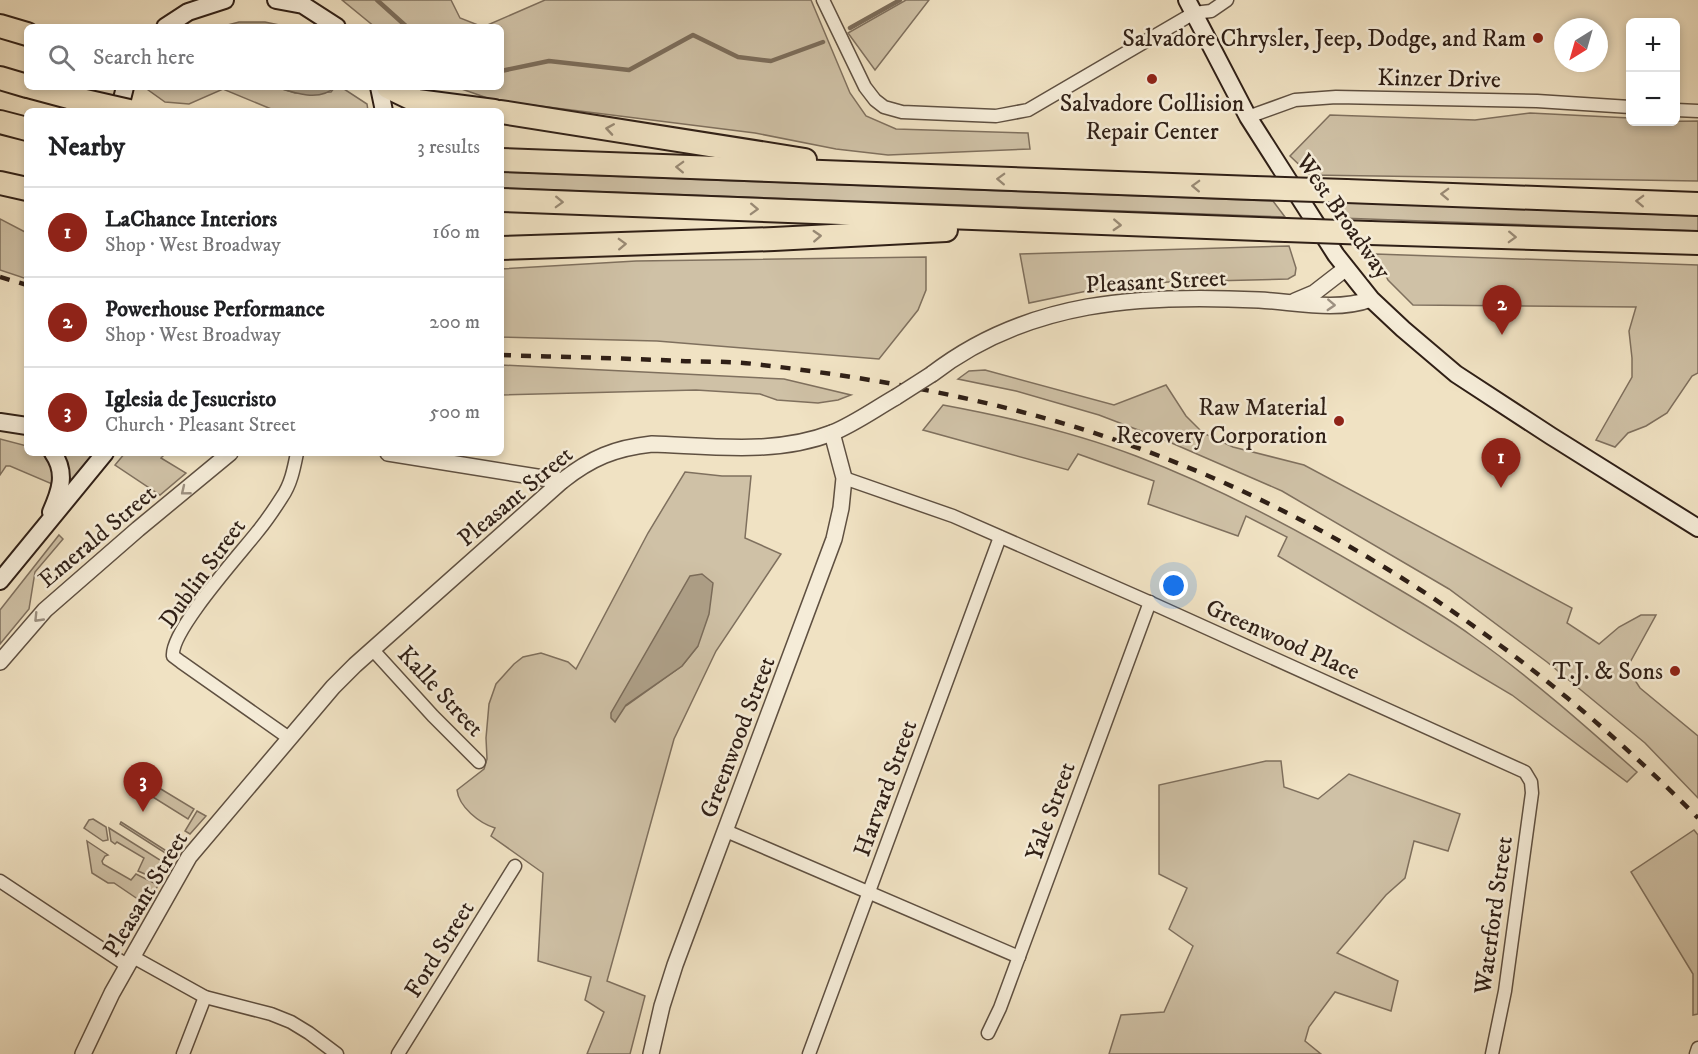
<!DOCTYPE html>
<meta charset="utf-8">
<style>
:root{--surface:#fff;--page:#f2f2f2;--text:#202124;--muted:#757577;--line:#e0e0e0;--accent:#8f2418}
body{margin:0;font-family:"IM FELL DW Pica",serif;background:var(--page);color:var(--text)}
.controls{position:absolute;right:18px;top:18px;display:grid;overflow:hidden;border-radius:9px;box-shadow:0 3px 9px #0003}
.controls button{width:54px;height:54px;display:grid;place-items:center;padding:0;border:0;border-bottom:2px solid var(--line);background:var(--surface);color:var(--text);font:30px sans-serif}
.compass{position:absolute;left:1554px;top:18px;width:54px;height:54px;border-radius:50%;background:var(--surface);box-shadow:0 3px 9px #0003;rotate:217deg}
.you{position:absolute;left:1174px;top:586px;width:21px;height:21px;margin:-15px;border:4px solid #fff;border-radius:50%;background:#1a73e8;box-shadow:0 0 0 9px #1a73e833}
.badge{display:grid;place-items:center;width:39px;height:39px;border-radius:50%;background:var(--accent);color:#fff;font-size:20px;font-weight:700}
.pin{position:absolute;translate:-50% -50px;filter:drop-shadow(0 2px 3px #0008)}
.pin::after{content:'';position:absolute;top:32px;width:21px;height:18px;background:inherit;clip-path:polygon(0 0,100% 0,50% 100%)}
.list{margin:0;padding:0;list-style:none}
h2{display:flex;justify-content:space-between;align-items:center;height:78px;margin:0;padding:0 24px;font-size:26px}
h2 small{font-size:20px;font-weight:400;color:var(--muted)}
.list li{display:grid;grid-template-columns:39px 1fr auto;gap:18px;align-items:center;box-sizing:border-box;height:90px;padding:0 24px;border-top:2px solid var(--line)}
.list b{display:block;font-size:22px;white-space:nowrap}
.list p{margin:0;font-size:20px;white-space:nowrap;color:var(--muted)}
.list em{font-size:20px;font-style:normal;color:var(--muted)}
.icon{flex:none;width:33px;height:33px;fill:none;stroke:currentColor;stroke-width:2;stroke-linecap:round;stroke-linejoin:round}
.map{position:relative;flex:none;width:1698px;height:1054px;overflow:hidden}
.search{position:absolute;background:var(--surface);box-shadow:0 3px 9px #0003;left:24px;top:24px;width:480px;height:66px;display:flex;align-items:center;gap:15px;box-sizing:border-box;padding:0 21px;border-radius:9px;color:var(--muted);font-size:22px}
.panel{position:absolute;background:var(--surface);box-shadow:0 3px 9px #0003;left:24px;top:108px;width:480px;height:348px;border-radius:9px}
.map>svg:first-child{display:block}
.green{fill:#cfc1a6;stroke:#7f705e;stroke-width:1.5;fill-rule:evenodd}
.water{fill:#aea088;stroke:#7b6c5a;stroke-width:1.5}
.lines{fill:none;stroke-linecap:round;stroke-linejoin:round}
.stream{stroke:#7b6c5a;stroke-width:4.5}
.minor-casing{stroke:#5f5041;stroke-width:15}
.tertiary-casing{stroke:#5f5041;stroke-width:18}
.secondary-casing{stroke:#2f1f16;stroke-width:20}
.motorway-casing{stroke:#2f1f16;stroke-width:26}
.minor{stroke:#f5ecd8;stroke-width:12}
.tertiary{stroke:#f5ecd8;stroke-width:15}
.secondary{stroke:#f5ecd8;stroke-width:16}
.motorway{stroke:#f0e2c3;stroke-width:22}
.rail{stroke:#2f1f16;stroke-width:4.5;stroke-dasharray:10 10;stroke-linecap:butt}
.tertiary-bridge-casing{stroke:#5f5041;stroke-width:18;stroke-linecap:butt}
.motorway-bridge-casing{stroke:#2f1f16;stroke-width:26;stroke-linecap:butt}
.tertiary-bridge{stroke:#f5ecd8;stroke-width:15}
.motorway-bridge{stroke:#f0e2c3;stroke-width:22}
.oneway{stroke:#998a75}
.oneway2{stroke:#9c9081}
.poi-dot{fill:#8f2418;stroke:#f5ecd8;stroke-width:2}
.labels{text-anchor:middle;stroke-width:5;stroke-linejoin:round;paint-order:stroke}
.poi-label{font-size:24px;fill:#2f1f16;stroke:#f5ecd8;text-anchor:end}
.street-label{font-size:24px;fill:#2f1f16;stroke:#f5ecd8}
</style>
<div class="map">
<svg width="1698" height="1054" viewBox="0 0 1698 1054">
<rect width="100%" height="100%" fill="#f0e2c3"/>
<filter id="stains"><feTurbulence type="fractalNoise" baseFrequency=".00333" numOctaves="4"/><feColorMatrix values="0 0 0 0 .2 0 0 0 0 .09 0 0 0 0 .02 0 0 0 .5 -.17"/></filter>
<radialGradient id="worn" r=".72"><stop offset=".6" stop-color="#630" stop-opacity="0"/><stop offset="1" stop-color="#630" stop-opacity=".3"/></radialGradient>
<g class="green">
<polygon points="342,0 451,0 460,18 483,27 375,27"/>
<polygon points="545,0 811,0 850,93 866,116 896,129 1028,133 1030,149 888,155 836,149 755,133 493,100 456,87 501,87 501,27 483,27"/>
<polygon points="906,0 929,0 875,70 848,33"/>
<polygon points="144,87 276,87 295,93 331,92 335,87 341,87 367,104 368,111 276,111 223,89 189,104 165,102"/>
<polygon points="1530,113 1630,118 1630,122 1698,121 1698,181 1310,175 1290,156 1330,115 1475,120"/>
<polygon points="501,172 1273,201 1285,217 501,188"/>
<polygon points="1323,201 1698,216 1698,231 1340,218"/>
<polygon points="0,219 27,233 27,279 0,270"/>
<polygon points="1289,246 1296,268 1295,275 1288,279 1168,282 1087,291 1029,303 1020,254"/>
<polygon points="1375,254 1698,265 1698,373 1692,376 1667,413 1646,426 1628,433 1615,447 1596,440 1632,377 1632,358 1629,331 1636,307 1413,305 1388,280"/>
<polygon points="926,257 926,290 918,310 879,359 657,341 501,337 501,269 636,261"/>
<polygon points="501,365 784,379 851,395 838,400 818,403 777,400 760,394 696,390 501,395"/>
<polygon points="985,370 1114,405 1166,385 1186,416 1203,433 1233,447 1304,465 1572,608 1567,623 1599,644 1619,627 1641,615 1656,615 1627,668 1640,688 1698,736 1698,798 1645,743 1547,662 1449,589 1282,491 1167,441 1099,415 1016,391 958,379 969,371"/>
<path d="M 943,405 C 1008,417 1074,432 1136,456 C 1215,486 1291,526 1364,569 C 1400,590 1438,611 1472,636 C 1530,677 1583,724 1637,772 L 1627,782 L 1512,695 L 1278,556 L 1287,537 L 1246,516 L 1238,536 L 1148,504 L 1154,481 L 1078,454 L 1068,470 L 923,430 Z"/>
<path d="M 0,439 L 27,446 L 27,453 L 41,453 C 51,461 54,472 52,484 L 10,466 L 6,466 L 0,475 Z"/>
<polygon points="62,453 98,453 75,482 69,478 68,465"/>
<polygon points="125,453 166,453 161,458 186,473 160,495 115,465"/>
<path d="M 685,472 L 722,476 L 751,476 L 745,538 L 781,554 L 716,651 L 674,739 L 607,981 L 645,996 L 630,1054 L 587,1054 L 604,1012 L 585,1000 L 591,977 L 538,961 L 543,873 L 491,836 L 495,828 C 479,823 459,807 457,790 L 484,769 L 487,759 L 486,738 L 489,704 L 496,684 L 514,664 L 523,657 L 541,653 L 568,662 L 576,669 L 648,533 ZM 698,646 L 682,666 L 626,706 Z"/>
<polygon points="59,535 63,539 35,572 29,609 0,644 0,610"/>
<polygon points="1266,761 1281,761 1284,787 1318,799 1349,774 1460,814 1448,851 1414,841 1405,878 1386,895 1337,953 1398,981 1391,1011 1335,992 1309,1027 1305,1041 1321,1054 1109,1054 1121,1015 1164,1012 1193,946 1169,929 1187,888 1159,874 1159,785"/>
<polygon points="141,777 194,809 188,819 140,789 143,785 137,782"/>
<polygon points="197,811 206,816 190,834 185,831"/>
<polygon points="93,819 106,827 108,840 103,841 84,828 89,820"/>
<polygon points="121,822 168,852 175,843 179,846 173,858 120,824"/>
<polygon points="109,828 168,865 161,881 138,871 144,858 117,842 115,844 111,841"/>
<polygon points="1694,830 1698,835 1698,1014 1693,1015 1693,974 1631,872"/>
<polygon points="87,841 108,855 105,856 102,861 103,864 131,880 136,874 158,885 148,906 114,883 108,883 92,873"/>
</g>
<g class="water">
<polygon points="239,22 265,22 289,27 220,27"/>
<path d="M 276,87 L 335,87 C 320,102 294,93 276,87 Z"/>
<polygon points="702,574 713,583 709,614 698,646 682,666 626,705 615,722 611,718 611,713 690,576"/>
</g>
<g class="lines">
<g class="stream">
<polyline points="377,0 407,27"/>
<polyline points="850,28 900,0"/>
<polyline points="501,71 549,61 629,70 693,35 738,57 771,61 823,42"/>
</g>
<g class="minor-casing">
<g id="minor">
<polyline points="823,0 865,87 875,100 884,107 902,112 996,116 1028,110 1194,13 1211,11 1227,0"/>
<polyline points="1676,110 1698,111"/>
<polyline points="1248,117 1295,100 1336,97 1537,101 1630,107"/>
<polyline points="844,478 953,516 1149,602 1525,772 1531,782 1532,793 1505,991 1492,1054"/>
<polyline points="372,649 433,716 479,762"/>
<path d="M 289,738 L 181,662 L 173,656 C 170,631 241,553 258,531 C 267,520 275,508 282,497 C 291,484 294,468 297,453"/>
<polyline points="726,831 1019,957"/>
<polyline points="0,881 128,966"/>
<polyline points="133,957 205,997 271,1014 291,1022 309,1033 337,1054"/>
<polyline points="988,1033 1000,1008 1150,602"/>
<polyline points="183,1054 205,997"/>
<polyline points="398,1054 515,866"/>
<polyline points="809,1054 1000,537"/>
<polyline points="1696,1054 1698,1048"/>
</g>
</g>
<g class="tertiary-casing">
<g id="tertiary">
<polyline points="1295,301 1314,293 1345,269"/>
<path d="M 932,374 C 1028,300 1142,294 1259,300 C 1296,302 1336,312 1371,299"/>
<polyline points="388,453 562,481"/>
<polyline points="0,662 45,610 138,529 230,453"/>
<path d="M 83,1054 L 112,993 L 189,857 L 333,687 L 355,665 L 562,481 C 591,458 615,448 652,444 C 711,446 776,455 832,433 C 854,424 875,409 896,397"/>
<polyline points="651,1054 662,1006 675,965 834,539 841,508 844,478 832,433"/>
</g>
</g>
<g class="secondary-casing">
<g id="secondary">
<polyline points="276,0 303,5 337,27"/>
<polyline points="1187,0 1248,117 1336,255 1371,299 1403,329 1456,374 1551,436 1698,528"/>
<polyline points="165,27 188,12 225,0"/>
<polyline points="379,87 384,111"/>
<polyline points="119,111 125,87"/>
<polyline points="0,422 27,426"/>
<path d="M 51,512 C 60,492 67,473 53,453"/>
<polyline points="0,581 105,453"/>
</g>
</g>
<g class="motorway-casing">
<g id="motorway">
<polyline points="0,26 27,34"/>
<polyline points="0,78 27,86"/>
<polyline points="31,87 72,98"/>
<polyline points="388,87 417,101 494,111"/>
<polyline points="501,112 805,160"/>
<polyline points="0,122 27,129"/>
<polyline points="501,160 1254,188"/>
<polyline points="0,183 27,189"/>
<polyline points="1346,191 1698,204"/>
<polyline points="501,200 1286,230"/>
<polyline points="1370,233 1698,243"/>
<polyline points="501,248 774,239 946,230"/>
</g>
</g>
<use href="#minor" class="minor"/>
<use href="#tertiary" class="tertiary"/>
<use href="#secondary" class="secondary"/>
<use href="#motorway" class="motorway"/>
<g class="rail">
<polyline points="0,277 27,285"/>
<path d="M 501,355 C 561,357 621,358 681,361 C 705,362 730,361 754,364 C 852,375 952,392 1048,419 C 1297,489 1518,635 1698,818"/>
</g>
<g class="tertiary-bridge-casing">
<polyline id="tertiary-bridge" points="896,397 932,374"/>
</g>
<g class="motorway-bridge-casing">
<g id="motorway-bridge">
<polyline points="72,98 129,111"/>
<polyline points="1254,188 1346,191"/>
<polyline points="1286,230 1370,233"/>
</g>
</g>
<use href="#tertiary-bridge" class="tertiary-bridge"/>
<use href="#motorway-bridge" class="motorway-bridge"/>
</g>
<defs><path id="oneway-chevron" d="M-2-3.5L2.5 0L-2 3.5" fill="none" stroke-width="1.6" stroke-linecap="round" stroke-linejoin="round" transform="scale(1.5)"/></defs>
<g class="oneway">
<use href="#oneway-chevron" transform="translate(610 129) rotate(-171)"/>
<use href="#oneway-chevron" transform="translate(680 167) rotate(-178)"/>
<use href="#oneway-chevron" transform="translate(1001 179) rotate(-178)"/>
<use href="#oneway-chevron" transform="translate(1196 186) rotate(-178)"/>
<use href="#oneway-chevron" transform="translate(1445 194) rotate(-178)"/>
<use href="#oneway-chevron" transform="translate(1640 201) rotate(-178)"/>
<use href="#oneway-chevron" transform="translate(559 202) rotate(2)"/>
<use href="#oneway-chevron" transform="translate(754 209) rotate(2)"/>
<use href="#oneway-chevron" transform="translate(1117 225) rotate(3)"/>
<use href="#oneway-chevron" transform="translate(817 236) rotate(-3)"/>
<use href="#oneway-chevron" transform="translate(1512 237) rotate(2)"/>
<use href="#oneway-chevron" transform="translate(622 244) rotate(-2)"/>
</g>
<g class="oneway2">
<use href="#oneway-chevron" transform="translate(1331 305) rotate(3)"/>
<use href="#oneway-chevron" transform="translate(185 491) rotate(141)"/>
<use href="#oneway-chevron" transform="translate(38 618) rotate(134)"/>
</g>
<g class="poi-dot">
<circle cx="1538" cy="38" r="6"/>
<circle cx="1152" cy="79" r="6"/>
<circle cx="1339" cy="421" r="6"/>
<circle cx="1675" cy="671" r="6"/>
</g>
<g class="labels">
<g class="poi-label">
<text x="1526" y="46">Salvadore Chrysler, Jeep, Dodge, and Ram</text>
<text x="1152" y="111" text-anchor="middle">Salvadore Collision<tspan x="1152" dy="28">Repair Center</tspan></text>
<text x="1327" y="415">Raw Material<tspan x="1327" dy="28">Recovery Corporation</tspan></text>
<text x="1663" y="679">T.J. &amp; Sons</text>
</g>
<g class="street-label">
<text transform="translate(1439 78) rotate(1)" y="8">Kinzer Drive</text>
<text transform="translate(1344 216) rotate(55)" y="8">West Broadway</text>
<text transform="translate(1156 281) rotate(-3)" y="8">Pleasant Street</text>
<text transform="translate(515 496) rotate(-40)" y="8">Pleasant Street</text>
<text transform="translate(97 536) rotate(-40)" y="8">Emerald Street</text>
<text transform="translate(202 573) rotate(-54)" y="8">Dublin Street</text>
<text transform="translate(1283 639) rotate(24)" y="8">Greenwood Place</text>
<text transform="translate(441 691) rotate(47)" y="8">Kalle Street</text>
<text transform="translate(737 737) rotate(-69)" y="8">Greenwood Street</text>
<text transform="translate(885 788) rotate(-70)" y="8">Harvard Street</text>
<text transform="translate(1050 811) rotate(-70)" y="8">Yale Street</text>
<text transform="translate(145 894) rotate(-59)" y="8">Pleasant Street</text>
<text transform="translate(1493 915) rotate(-82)" y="8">Waterford Street</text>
<text transform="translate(439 949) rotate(-58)" y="8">Ford Street</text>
</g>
</g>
<rect width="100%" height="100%" filter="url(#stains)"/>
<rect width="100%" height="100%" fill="url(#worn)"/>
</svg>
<div class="controls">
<button>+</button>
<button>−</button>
</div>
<svg class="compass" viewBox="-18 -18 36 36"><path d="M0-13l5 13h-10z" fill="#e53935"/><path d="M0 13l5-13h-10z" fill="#757577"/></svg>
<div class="you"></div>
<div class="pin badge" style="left:1501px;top:488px">1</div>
<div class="pin badge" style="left:1502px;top:335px">2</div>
<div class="pin badge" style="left:143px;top:812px">3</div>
<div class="search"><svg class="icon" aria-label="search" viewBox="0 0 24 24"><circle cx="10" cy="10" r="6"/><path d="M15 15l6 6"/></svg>Search here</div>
<section class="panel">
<h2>Nearby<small>3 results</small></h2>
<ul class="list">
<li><span class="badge">1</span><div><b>LaChance Interiors</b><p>Shop · West Broadway</p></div><em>160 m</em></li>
<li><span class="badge">2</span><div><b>Powerhouse Performance</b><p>Shop · West Broadway</p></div><em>200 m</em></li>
<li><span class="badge">3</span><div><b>Iglesia de Jesucristo</b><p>Church · Pleasant Street</p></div><em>500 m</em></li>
</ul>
</section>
</div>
